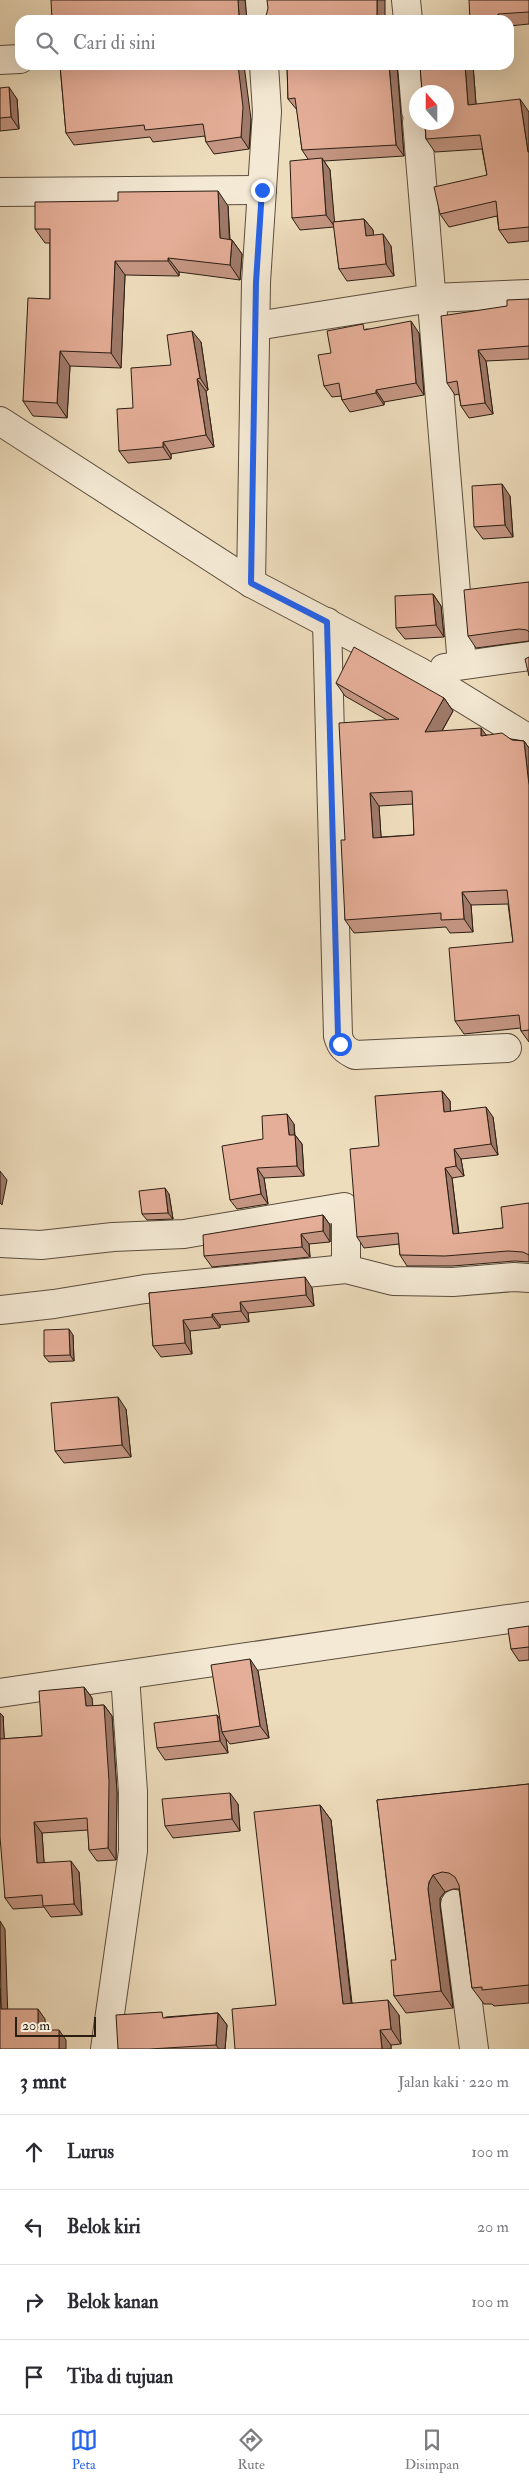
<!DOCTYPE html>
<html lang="id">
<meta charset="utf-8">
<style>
:root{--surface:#fff;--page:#f7f7f7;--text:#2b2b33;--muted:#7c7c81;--line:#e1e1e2;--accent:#2563eb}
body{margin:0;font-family:"IM FELL Double Pica",serif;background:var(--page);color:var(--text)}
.compass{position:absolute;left:409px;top:85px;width:45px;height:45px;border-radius:50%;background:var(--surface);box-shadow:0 5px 20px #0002;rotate:339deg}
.scale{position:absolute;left:15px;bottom:12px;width:81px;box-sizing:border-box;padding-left:5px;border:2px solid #2a1d12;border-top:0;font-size:14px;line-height:18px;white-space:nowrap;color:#2a1d12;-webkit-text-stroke:4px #f4e9d4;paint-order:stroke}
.stop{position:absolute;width:15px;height:15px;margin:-11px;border:4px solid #2563eb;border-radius:50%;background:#fff}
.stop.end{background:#2563eb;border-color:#fff;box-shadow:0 1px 5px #0008}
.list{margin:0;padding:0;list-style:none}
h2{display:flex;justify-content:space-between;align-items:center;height:65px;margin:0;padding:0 20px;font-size:21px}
h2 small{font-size:16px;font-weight:400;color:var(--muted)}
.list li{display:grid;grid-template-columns:32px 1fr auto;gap:15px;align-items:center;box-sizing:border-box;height:75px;padding:0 20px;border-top:1px solid var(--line)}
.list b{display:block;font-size:19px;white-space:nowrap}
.list em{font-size:16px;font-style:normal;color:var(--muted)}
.icon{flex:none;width:28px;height:28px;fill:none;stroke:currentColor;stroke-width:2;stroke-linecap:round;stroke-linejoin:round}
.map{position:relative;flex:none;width:529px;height:2049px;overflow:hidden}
.search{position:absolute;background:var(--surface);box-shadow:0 5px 20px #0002;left:15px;right:15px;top:15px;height:55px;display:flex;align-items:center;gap:12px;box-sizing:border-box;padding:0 18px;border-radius:15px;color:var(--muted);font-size:19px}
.sheet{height:365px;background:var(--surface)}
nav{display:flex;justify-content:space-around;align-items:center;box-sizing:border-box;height:70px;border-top:1px solid var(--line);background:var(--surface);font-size:14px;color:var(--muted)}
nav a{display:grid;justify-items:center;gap:2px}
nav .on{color:var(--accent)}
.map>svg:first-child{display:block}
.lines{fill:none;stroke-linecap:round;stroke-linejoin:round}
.minor-casing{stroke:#5b4d3d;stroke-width:30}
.minor{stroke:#f4e9d4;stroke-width:28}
.wall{fill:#c59683;stroke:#2a1d12;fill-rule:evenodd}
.shaded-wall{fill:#a07a6a;stroke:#2a1d12}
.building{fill:#e5ae98;stroke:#2a1d12;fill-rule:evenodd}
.route{stroke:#2563eb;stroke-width:6}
</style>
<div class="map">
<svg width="529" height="2049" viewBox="0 0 529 2049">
<rect width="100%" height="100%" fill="#eeddbd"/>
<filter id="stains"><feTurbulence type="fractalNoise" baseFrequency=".004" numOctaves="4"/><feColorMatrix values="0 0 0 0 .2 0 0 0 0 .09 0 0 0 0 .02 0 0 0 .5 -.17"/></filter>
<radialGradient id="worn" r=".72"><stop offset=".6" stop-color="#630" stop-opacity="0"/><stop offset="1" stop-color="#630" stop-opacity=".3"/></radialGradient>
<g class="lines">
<g class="minor-casing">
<g id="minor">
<polyline points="260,0 261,20"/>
<polyline points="406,0 408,20"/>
<polyline points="0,60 20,59"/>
<polyline points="412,65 416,111"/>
<polyline points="417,122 462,665"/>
<polyline points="0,192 262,190"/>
<polyline points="256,326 432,298 529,294"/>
<polyline points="0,421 251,583 420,672 529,739"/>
<polyline points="251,583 256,282 267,112 264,65"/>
<path d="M 327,622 L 338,1036 C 341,1047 345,1050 355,1055 L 507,1048"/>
<polyline points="444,668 529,656"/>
<polyline points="0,1243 41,1245 113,1237 184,1234 344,1207 346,1210 346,1269"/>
<polyline points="0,1310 54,1304 145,1289 346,1269 393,1281 453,1282 514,1277 529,1278"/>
<polyline points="0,1693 529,1616"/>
<polyline points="455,1904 474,2049"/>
<polyline points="105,2049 133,1851 133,1792 125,1675"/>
</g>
</g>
<use href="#minor" class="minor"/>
</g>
<g class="wall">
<polygon points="529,0 529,24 509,26 509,20 470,20"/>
<polygon points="60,65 251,119 249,149 214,154 206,142 205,136 153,142 150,137 74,145 66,133"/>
<polygon points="287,65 397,65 404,156 324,161 330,170 334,222 364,219 373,230 373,235 391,246 394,276 347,281 339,269 334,227 300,230 292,218 308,159 302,150 297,110 288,99"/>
<polygon points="420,65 473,65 476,104 529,112 529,241 508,243 499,230 497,216 449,227 440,214 487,175 482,149 435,152 426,139"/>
<polygon points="0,88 17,99 19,129 0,131"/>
<polygon points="228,206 230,239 232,240 242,254 240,280 179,272 179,276 125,275 121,368 70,366 67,418 33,416 23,401 50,299 50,243 45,243 35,229"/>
<polygon points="529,299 529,359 486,361 493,414 469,418 461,406 459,394 455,395 447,383 507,306"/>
<polygon points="366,329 419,333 424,395 384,402 384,405 350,412 342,400 341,396 332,397 324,386 331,353"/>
<polygon points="201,342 208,390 206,391 214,447 171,454 171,459 128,463 119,451 133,408 171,365"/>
<polygon points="510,496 513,537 483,539 474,527"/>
<polygon points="529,582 529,641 476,648 468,636"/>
<polygon points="433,594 441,606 444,637 405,639 396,628"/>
<path d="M 336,683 L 444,698 L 453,711 L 442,731 L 486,735 L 524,741 L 529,748 L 529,1042 L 521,1031 L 521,1028 L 464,1034 L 455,1021 L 513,942 L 508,904 L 471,905 L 473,932 L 450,933 L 446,927 L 354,933 L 345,920 L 345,840 L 387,720 L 345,696 ZM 413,804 L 414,835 L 381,837 L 379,806 Z"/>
<polygon points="442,1091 450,1101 450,1112 493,1117 498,1155 461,1159 464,1176 452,1178 459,1234 503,1228 529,1203 529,1262 515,1261 452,1266 407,1266 400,1255 399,1244 364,1248 357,1237 379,1146"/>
<polygon points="294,1124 295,1135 302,1144 304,1176 264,1178 268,1204 237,1209 230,1200 263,1139"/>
<polygon points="169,1194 173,1219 147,1220 142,1214"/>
<polygon points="323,1215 330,1225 330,1242 309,1244 310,1257 212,1267 204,1256"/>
<polygon points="312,1288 314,1306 248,1313 249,1322 220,1325 220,1328 190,1331 192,1354 161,1357 153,1346 149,1293"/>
<polygon points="73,1335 74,1361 49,1362 44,1356"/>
<polygon points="126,1409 131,1457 64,1463 55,1451"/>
<polygon points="529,1626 529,1660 519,1661 511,1649"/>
<polygon points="258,1671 269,1738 230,1744 226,1739 228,1753 165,1760 157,1748 217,1715 220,1720"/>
<polygon points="84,1687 92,1698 92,1706 104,1705 112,1716 117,1793 116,1860 97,1861 89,1850 88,1830 42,1833 44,1863 79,1872 82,1915 51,1917 44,1907 13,1909 5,1898 3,1716 4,1739 42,1736"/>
<polygon points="529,1784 529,2003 494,2006 492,2004 484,2004 472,1988 459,1889 453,1889 445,1892 440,1898 440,1906 453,2008 406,2013 394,1996 396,1960 377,1800"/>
<polygon points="238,1804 240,1831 173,1838 165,1826"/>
<polygon points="320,1805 331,1820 352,2003 399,2015 401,2044 391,2045 391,2049 235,2049 276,2005"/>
<polygon points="218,2013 227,2025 225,2049 118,2049 166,2017"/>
</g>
<g class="shaded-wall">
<polygon points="238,0 245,0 247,20 242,20 239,16"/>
<rect x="377" y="0" width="8" height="20"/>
<polygon points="498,14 502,20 498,20"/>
<polygon points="238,65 244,65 251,119 249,149 241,137"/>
<polygon points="389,65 397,65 404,156 396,145"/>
<polygon points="465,65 473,65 477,118 468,105"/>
<polygon points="9,87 17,99 19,129 11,117"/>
<polygon points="520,99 529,112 529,154 528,152"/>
<polygon points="322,158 330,170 335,227 326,215"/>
<polygon points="218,191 228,206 230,253 220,238"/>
<polygon points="364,219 373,230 375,248 366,236"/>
<polygon points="383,234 391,246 394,276 386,264"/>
<polygon points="232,240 242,254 240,280 230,265"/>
<polygon points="168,258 179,272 179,276 168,261"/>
<polygon points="115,261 125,275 121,368 111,353"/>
<polygon points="411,321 419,333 424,395 416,383"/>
<polygon points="192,331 201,342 208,390 200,378"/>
<polygon points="478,350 486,361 493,414 485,403"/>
<polygon points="60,351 70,366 67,418 57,403"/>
<polygon points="197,379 206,391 214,447 206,435"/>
<polygon points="376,390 384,402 384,405 376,393"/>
<polygon points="163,442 171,454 171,459 163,447"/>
<polygon points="502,484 510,496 513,537 505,525"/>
<polygon points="433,594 441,606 444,637 436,625"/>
<polygon points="444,698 453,711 434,745 425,732"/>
<polygon points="481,728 490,740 481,736"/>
<polygon points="524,741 529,748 529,785"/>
<polygon points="370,793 379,806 382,851 373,838"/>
<polygon points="462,892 471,905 473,932 464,919"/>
<polygon points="442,1091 450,1101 451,1123 444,1112"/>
<polygon points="486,1107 493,1117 498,1155 491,1144"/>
<polygon points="287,1114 294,1124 295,1145 289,1135"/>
<polygon points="295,1135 302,1144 304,1176 297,1166"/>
<polygon points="454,1149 461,1159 464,1176 456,1166"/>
<polygon points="257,1168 264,1178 268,1204 261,1194"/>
<polygon points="445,1168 452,1178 460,1245 453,1234"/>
<polygon points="0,1171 7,1180 2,1205 0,1203"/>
<polygon points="165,1188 169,1194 173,1219 168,1213"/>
<polygon points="323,1215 330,1225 330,1242 323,1231"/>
<polygon points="301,1234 309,1244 310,1257 302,1247"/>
<polygon points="305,1277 312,1288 314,1306 306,1295"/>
<polygon points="240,1302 248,1313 249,1322 241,1311"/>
<polygon points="212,1314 220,1325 220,1328 212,1317"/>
<polygon points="183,1320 190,1331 192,1354 185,1343"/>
<polygon points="69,1329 73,1335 74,1361 70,1355"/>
<polygon points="118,1397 126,1409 131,1457 122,1445"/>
<polygon points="250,1659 258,1671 269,1738 260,1726"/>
<polygon points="84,1687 92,1698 94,1717 86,1706"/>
<polygon points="104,1705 112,1716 117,1793 116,1860 108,1848"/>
<polygon points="0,1713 3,1716 5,1750 0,1744"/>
<polygon points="217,1715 225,1727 222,1732 226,1739 228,1753 220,1741"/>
<polygon points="230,1793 238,1804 240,1831 232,1819"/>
<polygon points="320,1805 331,1820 353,2019 343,2004"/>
<polygon points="34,1822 42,1833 45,1875 37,1863"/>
<polygon points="71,1861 79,1872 82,1915 74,1904"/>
<polygon points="433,1875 445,1892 440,1898 440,1906 453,2008 441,1991 428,1889 429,1882"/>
<polygon points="0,1921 5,1929 8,2020 1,2009"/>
<polygon points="388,2000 399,2015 401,2044 391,2029"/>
<polygon points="38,2009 45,2019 46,2041 38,2030"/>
<polygon points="218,2013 227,2025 225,2049 219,2049 216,2045"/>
<polygon points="59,2030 66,2040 66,2049 59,2049"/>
<polygon points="380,2030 391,2045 391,2049 382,2049"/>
</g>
<g class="building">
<polygon points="51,0 238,0 239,16 243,20 52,20"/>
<polygon points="267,0 377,0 377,20 262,20 266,16 268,8"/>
<polygon points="469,0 529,0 529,12 498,14 498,20 470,20"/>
<polygon points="60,65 238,65 243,107 241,137 206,142 203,124 145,130 144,125 66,133"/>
<polygon points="287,65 389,65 396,145 302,150 295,98 288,99"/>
<polygon points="420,65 465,65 468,105 520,99 528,152 529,152 529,227 499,230 496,201 440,214 434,187 487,175 480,135 426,139 425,122 446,122 446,92 422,92"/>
<polygon points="9,87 11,117 0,118 0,88"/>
<polygon points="322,158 326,215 292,218 290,161"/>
<polygon points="218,191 220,238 232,240 230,265 168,258 168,261 115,261 111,353 60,351 57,403 23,401 28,298 50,299 50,229 35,229 35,202 118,201 118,192"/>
<polygon points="364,219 366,236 383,234 386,264 339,269 333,222"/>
<polygon points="529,299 529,346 478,350 485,403 461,406 457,381 447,383 441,316 507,306 507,300"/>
<polygon points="411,321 416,383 376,390 376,393 342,400 339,383 324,386 318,355 331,353 327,331 363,324 364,330"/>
<polygon points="192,331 200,378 197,379 206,435 163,442 163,447 119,451 117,409 133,408 131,368 171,365 167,335"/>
<polygon points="502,484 505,525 474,527 472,486"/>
<polygon points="529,582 529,632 527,630 519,629 468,636 464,590"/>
<polygon points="433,594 436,625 396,628 395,596"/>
<path d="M 354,647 L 444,698 L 425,732 L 481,728 L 481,736 L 502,733 L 512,740 L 524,741 L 529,785 L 529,1030 L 521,1031 L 519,1015 L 455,1021 L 449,948 L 513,942 L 507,890 L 462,892 L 464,919 L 441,920 L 441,913 L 345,920 L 341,840 L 345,840 L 339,723 L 399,719 L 336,683 ZM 412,791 L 414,835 L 373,838 L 370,793 Z"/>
<polygon points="529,657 529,676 525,659"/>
<polygon points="442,1091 444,1112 486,1107 491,1144 454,1149 456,1166 445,1168 453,1234 503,1228 501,1207 529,1203 529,1255 523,1252 508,1251 445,1256 400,1255 398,1233 357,1237 350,1149 379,1146 375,1096"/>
<polygon points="287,1114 289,1135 295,1135 297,1166 257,1168 261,1194 230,1200 222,1146 263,1139 262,1116"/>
<polygon points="165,1188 168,1213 142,1214 139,1191"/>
<polygon points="323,1215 323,1231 301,1234 302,1247 204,1256 203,1235"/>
<polygon points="305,1277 306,1295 240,1302 241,1311 212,1314 212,1317 183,1320 185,1343 153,1346 149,1293"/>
<polygon points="69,1329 70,1355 44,1356 44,1330"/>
<polygon points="118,1397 122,1445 55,1451 51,1403"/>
<polygon points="529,1626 529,1647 511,1649 508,1629"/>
<polygon points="250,1659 260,1726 222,1732 211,1665"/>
<polygon points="84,1687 86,1706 104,1705 109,1781 108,1848 89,1850 87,1818 34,1822 37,1863 71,1861 74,1904 43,1906 42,1895 5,1898 0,1837 0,1739 42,1736 39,1691"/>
<polygon points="217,1715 220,1741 157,1748 154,1723"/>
<polygon points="529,1784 529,1985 482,1990 482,1987 472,1988 459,1885 455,1877 449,1873 442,1872 433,1875 429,1882 428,1889 441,1991 394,1996 391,1960 396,1960 377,1800"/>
<polygon points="230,1793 232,1819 165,1826 162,1799"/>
<polygon points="320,1805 343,2004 388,2000 391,2029 380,2030 382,2049 235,2049 232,2009 276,2005 254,1812"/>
<polygon points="0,1988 1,2009 38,2009 38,2030 59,2030 59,2049 0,2049"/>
<polygon points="162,2012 163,2018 218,2013 216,2045 150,2049 118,2049 116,2015"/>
</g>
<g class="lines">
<polyline class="route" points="262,190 256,282 251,583 327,622 338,1036 340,1044"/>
</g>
<rect width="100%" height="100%" filter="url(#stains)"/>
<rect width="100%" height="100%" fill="url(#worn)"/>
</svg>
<svg class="compass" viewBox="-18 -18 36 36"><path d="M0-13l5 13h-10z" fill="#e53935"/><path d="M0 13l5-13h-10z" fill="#7c7c81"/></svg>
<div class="scale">20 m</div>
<div class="stop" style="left:340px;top:1044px"></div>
<div class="stop end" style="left:262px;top:190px"></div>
<div class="search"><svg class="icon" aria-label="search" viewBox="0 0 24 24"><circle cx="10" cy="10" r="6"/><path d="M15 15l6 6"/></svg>Cari di sini</div>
</div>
<section class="sheet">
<h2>3 mnt<small>Jalan kaki · 220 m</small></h2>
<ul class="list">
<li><svg class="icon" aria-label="ahead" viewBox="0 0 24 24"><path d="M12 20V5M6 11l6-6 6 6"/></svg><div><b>Lurus</b></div><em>100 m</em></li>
<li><svg class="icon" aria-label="left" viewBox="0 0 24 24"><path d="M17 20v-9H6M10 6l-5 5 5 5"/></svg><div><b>Belok kiri</b></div><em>20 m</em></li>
<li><svg class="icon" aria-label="right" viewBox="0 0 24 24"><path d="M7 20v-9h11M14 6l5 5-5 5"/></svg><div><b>Belok kanan</b></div><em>100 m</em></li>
<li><svg class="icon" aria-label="arrive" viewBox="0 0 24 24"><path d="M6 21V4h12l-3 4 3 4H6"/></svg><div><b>Tiba di tujuan</b></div></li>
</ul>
</section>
<nav>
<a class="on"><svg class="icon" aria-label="map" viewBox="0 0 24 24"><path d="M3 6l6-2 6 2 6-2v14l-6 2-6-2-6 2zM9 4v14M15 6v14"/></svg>Peta</a>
<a><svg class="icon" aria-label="directions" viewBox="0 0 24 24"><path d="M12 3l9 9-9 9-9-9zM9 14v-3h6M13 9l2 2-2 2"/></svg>Rute</a>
<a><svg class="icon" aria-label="saved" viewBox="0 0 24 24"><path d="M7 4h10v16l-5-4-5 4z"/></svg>Disimpan</a>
</nav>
